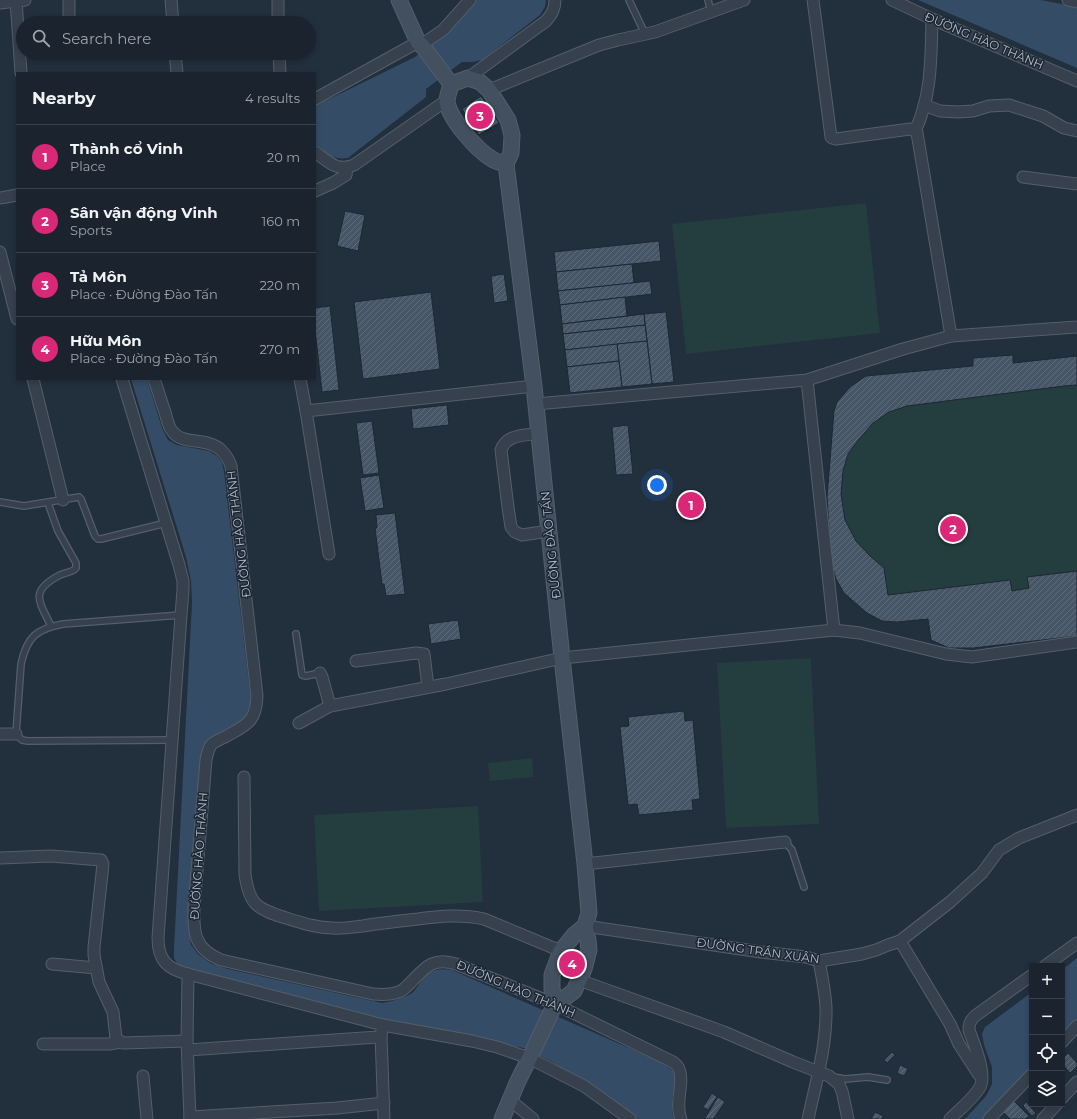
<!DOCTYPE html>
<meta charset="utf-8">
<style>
:root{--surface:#1a232e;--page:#272f3a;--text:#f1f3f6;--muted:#9fa4aa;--line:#38404a;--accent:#db2777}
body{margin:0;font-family:Montserrat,sans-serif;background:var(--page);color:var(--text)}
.controls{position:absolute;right:12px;bottom:12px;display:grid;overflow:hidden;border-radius:0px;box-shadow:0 2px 6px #0003}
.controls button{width:36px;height:36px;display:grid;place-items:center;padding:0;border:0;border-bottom:1px solid var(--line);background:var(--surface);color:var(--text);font:20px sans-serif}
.you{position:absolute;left:657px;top:485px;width:14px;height:14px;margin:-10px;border:3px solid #fff;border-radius:50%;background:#1a73e8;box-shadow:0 0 0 6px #1a73e833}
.badge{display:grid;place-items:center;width:26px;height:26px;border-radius:50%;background:var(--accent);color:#fff;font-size:13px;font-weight:700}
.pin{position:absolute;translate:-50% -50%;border:2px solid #fff;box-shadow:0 1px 4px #0006}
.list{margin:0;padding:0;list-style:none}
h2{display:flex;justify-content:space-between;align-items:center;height:52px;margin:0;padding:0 16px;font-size:17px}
h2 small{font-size:13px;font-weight:400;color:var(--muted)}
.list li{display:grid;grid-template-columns:26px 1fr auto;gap:12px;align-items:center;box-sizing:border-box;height:64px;padding:0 16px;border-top:1px solid var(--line)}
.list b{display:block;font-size:15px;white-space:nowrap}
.list p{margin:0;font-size:13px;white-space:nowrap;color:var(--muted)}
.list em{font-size:13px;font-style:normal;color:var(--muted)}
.icon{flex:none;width:22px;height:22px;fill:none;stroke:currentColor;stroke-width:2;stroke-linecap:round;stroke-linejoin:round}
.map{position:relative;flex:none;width:1077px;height:1119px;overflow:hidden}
.search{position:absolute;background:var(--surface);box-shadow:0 2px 6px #0003;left:16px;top:16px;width:300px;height:44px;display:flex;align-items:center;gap:10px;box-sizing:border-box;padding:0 14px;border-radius:22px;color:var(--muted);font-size:15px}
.panel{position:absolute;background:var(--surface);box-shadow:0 2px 6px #0003;left:16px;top:72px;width:300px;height:308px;border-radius:0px}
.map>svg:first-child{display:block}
.pitch{fill:#243d3e}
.water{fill:#344c65}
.building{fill:url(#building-hatch);stroke:#1d2834}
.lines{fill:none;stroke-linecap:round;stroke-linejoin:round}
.lane-casing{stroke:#545f6b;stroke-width:8}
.street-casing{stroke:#545f6b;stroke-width:13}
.secondary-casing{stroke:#545f6b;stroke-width:17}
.lane{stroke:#36414d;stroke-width:5.5}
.street{stroke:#36414d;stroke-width:11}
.secondary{stroke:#435060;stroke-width:15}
.labels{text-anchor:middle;stroke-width:3;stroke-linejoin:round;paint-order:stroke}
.street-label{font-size:12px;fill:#b1bcc8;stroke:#1b2632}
</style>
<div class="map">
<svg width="1077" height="1119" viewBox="0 0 1077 1119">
<defs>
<pattern id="building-hatch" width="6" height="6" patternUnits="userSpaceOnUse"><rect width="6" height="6" fill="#475666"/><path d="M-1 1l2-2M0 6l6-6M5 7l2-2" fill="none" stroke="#5f6c7a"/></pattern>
</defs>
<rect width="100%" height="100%" fill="#222f3d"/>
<g class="pitch">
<polygon points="866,203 880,333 686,354 672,224"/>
<polygon points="1013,355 1013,363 1077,356 1077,636 973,648 949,648 931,640 928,619 897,622 882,621 867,613 844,593 836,579 831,560 827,497 834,411 837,402 850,387 866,376 973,366 973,358"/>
<polygon points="811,658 819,824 726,828 717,663"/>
<polygon points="532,758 534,777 490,781 488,763"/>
<polygon points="478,806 483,902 319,911 314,815"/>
</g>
<g class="water">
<path d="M 474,0 L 546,0 L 545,7 L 540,15 L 482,60 L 472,62 L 462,62 L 426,89 L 426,97 L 348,158 C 330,160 329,154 315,144 L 315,106 L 415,57 L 442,35 Z"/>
<polygon points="918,0 1041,0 1077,7 1077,68"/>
<path d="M 131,379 L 147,379 L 162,428 L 168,440 L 177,445 L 209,451 L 217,456 L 222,462 L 224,472 L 251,701 C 251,704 251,708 250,711 C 246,726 225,728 214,736 C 208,740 205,747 202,754 L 189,930 L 191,945 L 199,955 L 212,964 L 228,969 L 382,1003 C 392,1001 403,999 412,993 C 415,991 417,986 420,983 C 429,970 437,968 452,970 L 663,1063 L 674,1072 L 675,1083 L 672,1099 L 672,1112 L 674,1119 L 636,1119 L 554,1063 L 524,1048 L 487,1041 L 384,1020 L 179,967 L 174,958 L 174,948 L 192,603 L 191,581 L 186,557 Z"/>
<polygon points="1077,958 1077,1020 1062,1036 1062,970"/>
<polygon points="1032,992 1032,1069 986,1119 965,1119 986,1096 992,1084 992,1067 984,1045 982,1034 985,1027"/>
</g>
<g class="building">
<polygon points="481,96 499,123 479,135 462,109"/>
<polygon points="345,211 365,215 358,251 337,246"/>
<polygon points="659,241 661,261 556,272 554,252"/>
<polygon points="632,264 634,283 558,291 556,272"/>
<polygon points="504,274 508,301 494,303 491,276"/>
<polygon points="650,281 652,294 560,305 558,291"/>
<polygon points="431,292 440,369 363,379 354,302"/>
<polygon points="625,297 627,316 562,324 560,305"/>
<polygon points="330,306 339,390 322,392 315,330 315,308"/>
<polygon points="666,312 674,382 652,384 644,314"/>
<polygon points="644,314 645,325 563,334 562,324"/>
<polygon points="645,325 647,341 565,350 563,334"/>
<polygon points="647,341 652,384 622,387 617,344"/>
<polygon points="617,344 619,361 567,367 565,350"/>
<polygon points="1013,355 1013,363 1077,356 1077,385 1064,386 907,406 889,412 873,423 859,439 848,454 843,471 841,494 845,520 856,541 869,555 884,568 888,595 1010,580 1012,591 1029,588 1027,577 1077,571 1077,636 973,648 949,648 931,640 928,619 897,622 882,621 867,613 844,593 836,579 831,560 827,497 834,411 837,402 850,387 866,376 973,366 973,358"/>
<polygon points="619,361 622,387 570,393 567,367"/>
<polygon points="447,405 449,425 413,429 411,409"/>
<polygon points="372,421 379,473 363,475 356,423"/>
<polygon points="628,425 633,474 616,475 612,427"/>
<polygon points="379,475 384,508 365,511 360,478"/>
<polygon points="395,513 405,594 386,596 384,584 382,584 375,528 377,528 376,515"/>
<polygon points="458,620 461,639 431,644 428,624"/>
<polygon points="684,711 685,721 693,720 700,799 692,800 693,810 639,815 637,804 628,805 620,727 629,726 628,717"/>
<polygon points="571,948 585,954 573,980 559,974"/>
<polygon points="892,1052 895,1055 887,1063 884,1060"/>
<polygon points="1068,1053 1077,1063 1077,1066 1070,1073 1062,1064 1062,1059"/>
<polygon points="900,1065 908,1069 904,1076 897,1073"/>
<polygon points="712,1093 717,1097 708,1110 703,1107"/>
<polygon points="718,1097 725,1102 713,1119 707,1119 705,1118"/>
<polygon points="1011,1098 1029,1116 1025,1119 1010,1119 1000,1109"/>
<polygon points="1026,1102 1036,1113 1032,1116 1023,1106"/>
<polygon points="875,1112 883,1116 882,1119 871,1119"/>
</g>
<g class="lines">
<g class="lane-casing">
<g id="lane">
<polyline points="629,0 645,34"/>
<polyline points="708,0 711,12"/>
<polyline points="0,502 24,506 79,497 81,499 95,536 98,539 101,539 166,523"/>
<path d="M 48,503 L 58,531 L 76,563 L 76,568 L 74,570 C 70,572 65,573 60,575 C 29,591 39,601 51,626"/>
<polyline points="296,634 302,675 306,676 320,673"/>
<path d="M 172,740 L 28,741 L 22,740 L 16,734 L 21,664 C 27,637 36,629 63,624 L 181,615"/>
<polyline points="785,842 792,850 804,887"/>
<polyline points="833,1077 845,1079 868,1077 887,1080"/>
</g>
</g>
<g class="street-casing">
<g id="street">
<polyline points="16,0 21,73"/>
<polyline points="69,0 69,23"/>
<polyline points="171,0 173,23"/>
<polyline points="813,0 831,137 832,138 836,139 910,129 915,131 917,133 951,336"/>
<polyline points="892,0 932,19 1077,81"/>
<polyline points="1068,0 1077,2"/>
<polyline points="0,3 25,0"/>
<polyline points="278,23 278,0"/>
<polyline points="421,45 443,30 470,0"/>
<polyline points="175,53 177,73"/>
<polyline points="279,53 280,73"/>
<path d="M 468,78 L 546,21 C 552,14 555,9 555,0"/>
<polyline points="489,90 599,45 618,40 655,32 744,0"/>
<polyline points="315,99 418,42"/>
<polyline points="924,105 940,111 958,112 973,111 989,106 1009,105 1043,116 1064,128 1077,131"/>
<path d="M 915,131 C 932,96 931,56 932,19"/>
<path d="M 315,152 C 329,162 337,172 354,165 L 447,100"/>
<polyline points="1023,177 1077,184"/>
<polyline points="315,191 333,183 346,175 347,168"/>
<polyline points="0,198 17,195"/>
<polyline points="0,252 17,319"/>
<polyline points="33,379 63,500"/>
<path d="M 122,379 L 166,523 L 179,565 L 183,581 L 183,590 L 181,615 L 158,938 C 158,960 167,969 188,974 L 383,1025 L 472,1041 L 497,1047 L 529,1058 L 584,1086 L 630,1119"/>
<path d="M 154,379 C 158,390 161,401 165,412 C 167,419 168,427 173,432 C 182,445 207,437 221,450 C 226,455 229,460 231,466 L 257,696 C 256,723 246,725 225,737 C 220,739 214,742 211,745 C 208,749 207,755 206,760 L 194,908 C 193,934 195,949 221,960 L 373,994 C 383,995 392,995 401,991 C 406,988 409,984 413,980 C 426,966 435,957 456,964 L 555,1004 L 673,1062 C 675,1064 678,1066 679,1069 C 685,1082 674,1103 681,1119"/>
<polyline points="300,379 306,411 329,554"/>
<polyline points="807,380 834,630"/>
<polyline points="536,404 807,380 903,349 951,336 1077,327"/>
<polyline points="306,411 534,386"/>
<path d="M 539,433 C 523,436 507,434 501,450 L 508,507 L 511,527 L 515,532 L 522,535 L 549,531"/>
<polyline points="356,661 416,653 424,654 428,687"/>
<polyline points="320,673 322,677 330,706"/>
<polyline points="299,723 330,706 446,684 562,658 834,630 860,633 946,654 972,657 1077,642"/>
<polyline points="0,734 16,734"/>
<path d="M 244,777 L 245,874 C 249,905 257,909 286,918 C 302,923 317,928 333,928 C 343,929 353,927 363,926 C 381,923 400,921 418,919 C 440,916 462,914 484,919 L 561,951"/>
<polyline points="0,858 51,856 101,860 103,864 94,947 94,955 99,982 113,1012 116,1038 121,1042 123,1043 187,1041"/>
<polyline points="585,864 785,842"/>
<polyline points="585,926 761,952 806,957 819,961 862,954 876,950 888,945 900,941 950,902 982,873 999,850 1019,838 1077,815"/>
<polyline points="900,941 950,1024 959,1044 979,1075"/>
<polyline points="52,964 96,968"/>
<polyline points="1045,966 1077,943"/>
<polyline points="188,974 187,1041 190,1119"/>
<polyline points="579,980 724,1032 793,1062 829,1076 839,1084 842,1091 848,1119"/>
<polyline points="381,1035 384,1119"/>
<polyline points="1062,1042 1077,1026"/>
<polyline points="43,1044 109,1044 121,1042"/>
<polyline points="188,1050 378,1037 381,1035 383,1025"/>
<polyline points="143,1076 147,1119"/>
<polyline points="1062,1098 1077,1082"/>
<polyline points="510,1100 533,1119"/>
<polyline points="190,1117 337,1108 384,1103"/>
<path d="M 808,1119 C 816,1082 827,1045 826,1007 C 825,991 822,976 819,961"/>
<path d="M 950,1119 C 959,1110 974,1098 980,1087 C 987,1074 974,1044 969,1030 C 969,1024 970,1021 975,1016 L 1032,975"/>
<polyline points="989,1119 1032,1074"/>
<polyline points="1043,1119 1057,1104"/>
</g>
</g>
<g class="secondary-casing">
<g id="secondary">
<polyline points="399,0 418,42 424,48 451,84"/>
<polyline points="451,84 468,78 480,82 489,90 508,120 512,135 511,153 506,164 534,386 562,658 585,864 589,913 585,926 588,940 589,950 584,969 574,991 566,997 555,1004 532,1053 518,1081 502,1119"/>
<path d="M 451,84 C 450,89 447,96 447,102 C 450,120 477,150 492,159 C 496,162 502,163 506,164"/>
<polyline points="555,1004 552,989 552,975 561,951 574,935 585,926"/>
</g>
</g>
<use href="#lane" class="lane"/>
<use href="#street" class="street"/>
<use href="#secondary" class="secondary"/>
</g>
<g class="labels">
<g class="street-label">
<text transform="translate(984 41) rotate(23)" y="4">ĐƯỜNG HÀO THÀNH</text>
<text transform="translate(239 534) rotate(-97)" y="4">ĐƯỜNG HÀO THÀNH</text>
<text transform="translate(551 545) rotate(-96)" y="4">ĐƯỜNG ĐÀO TẤN</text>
<text transform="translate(199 856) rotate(-86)" y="4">ĐƯỜNG HÀO THÀNH</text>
<text transform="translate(758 951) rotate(8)" y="4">ĐƯỜNG TRẦN XUÂN</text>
<text transform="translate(516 989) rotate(23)" y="4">ĐƯỜNG HÀO THÀNH</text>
</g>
</g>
</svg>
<div class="controls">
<button>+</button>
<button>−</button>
<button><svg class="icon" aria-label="locate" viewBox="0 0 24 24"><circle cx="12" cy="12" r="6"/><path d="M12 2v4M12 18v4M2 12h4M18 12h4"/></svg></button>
<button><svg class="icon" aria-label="layers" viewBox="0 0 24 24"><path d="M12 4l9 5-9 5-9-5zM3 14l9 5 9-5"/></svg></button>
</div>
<div class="you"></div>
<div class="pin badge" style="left:691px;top:505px">1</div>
<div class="pin badge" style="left:953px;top:529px">2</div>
<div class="pin badge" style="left:480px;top:116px">3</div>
<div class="pin badge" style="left:572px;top:964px">4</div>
<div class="search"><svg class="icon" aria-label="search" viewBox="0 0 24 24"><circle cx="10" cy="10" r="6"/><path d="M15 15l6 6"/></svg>Search here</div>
<section class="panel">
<h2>Nearby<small>4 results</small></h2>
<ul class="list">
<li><span class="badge">1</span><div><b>Thành cổ Vinh</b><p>Place</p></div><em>20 m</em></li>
<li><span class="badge">2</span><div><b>Sân vận động Vinh</b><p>Sports</p></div><em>160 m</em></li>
<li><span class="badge">3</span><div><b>Tả Môn</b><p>Place · Đường Đào Tấn</p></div><em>220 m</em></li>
<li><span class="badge">4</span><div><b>Hữu Môn</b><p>Place · Đường Đào Tấn</p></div><em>270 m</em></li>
</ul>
</section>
</div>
